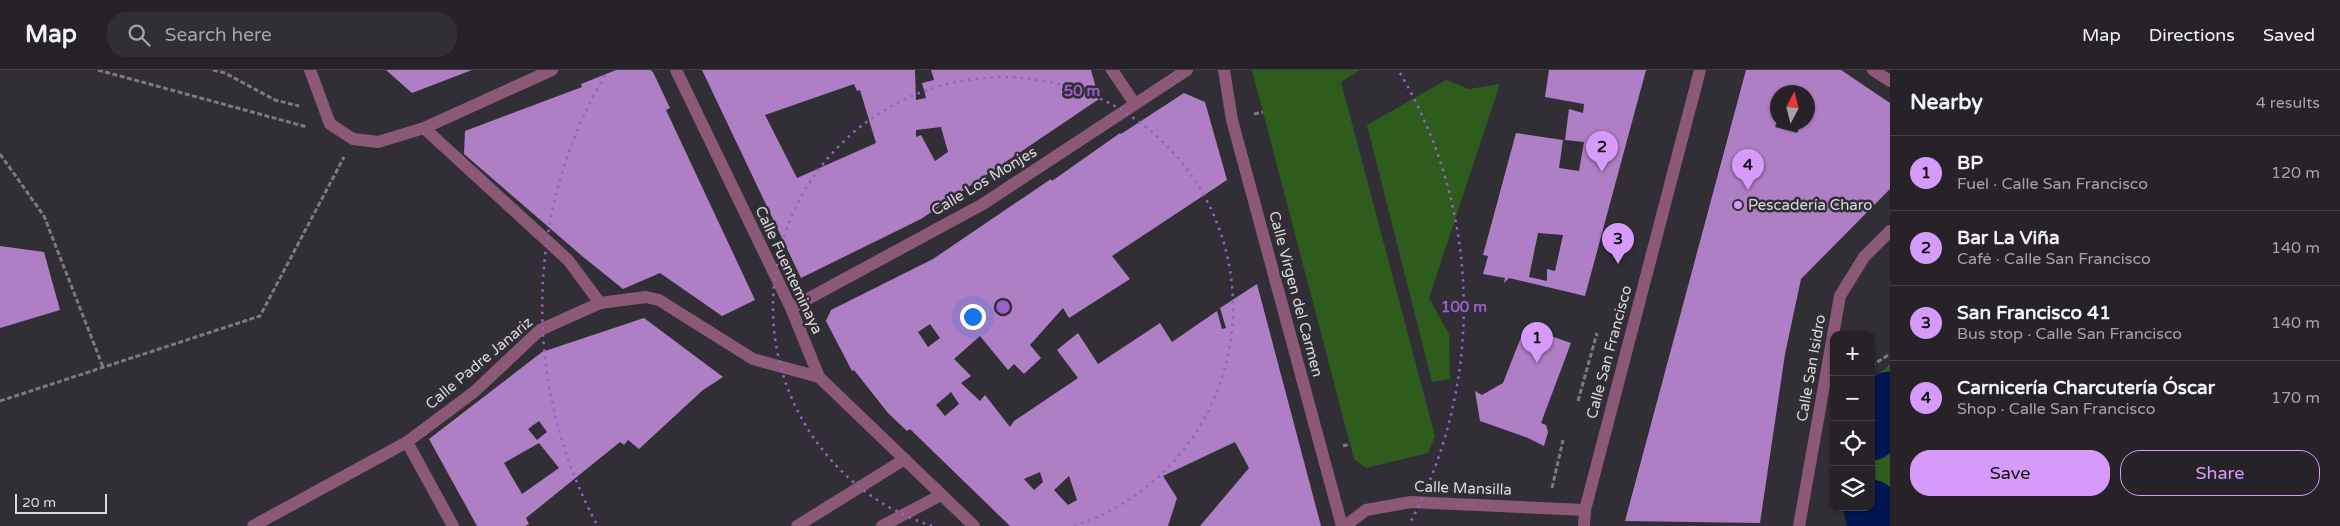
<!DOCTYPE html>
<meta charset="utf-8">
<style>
:root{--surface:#262228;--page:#322f34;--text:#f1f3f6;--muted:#a4a4a8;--line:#423f45;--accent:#d69bfa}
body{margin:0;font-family:"Varela Round",sans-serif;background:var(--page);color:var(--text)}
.controls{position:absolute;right:15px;bottom:15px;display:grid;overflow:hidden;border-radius:10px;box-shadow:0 1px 4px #0004}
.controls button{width:45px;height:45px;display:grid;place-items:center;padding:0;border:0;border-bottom:1px solid var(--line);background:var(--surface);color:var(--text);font:25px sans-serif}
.compass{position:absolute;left:1770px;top:15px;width:45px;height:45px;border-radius:50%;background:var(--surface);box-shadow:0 1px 4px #0004;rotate:7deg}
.scale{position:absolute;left:15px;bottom:12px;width:92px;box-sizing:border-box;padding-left:5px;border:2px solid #dcd9dd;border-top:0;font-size:14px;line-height:18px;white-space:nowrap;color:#dcd9dd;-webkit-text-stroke:4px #322e35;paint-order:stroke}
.you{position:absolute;left:972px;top:246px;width:18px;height:18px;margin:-12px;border:4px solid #fff;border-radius:50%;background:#1a73e8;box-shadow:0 0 0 8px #1a73e833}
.badge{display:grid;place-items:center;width:32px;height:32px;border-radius:50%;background:var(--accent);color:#111;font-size:16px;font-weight:700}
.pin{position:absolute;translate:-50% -41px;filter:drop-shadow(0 1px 2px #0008)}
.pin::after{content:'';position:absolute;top:26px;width:18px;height:15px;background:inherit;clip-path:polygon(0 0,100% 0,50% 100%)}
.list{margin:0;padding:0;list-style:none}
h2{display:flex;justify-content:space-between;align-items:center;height:65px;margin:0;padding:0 20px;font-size:21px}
h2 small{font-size:16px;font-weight:400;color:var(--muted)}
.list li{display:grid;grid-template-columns:32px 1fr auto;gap:15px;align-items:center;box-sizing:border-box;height:75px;padding:0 20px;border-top:1px solid var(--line)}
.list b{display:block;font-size:19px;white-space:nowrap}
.list p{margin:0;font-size:16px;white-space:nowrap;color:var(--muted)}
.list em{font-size:16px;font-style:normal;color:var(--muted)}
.actions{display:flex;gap:10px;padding:15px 20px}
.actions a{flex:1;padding:11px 0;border:1px solid var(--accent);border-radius:20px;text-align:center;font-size:18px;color:var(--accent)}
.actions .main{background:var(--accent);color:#111}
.icon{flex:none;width:28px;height:28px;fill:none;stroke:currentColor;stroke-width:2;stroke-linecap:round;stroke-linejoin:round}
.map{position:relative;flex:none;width:1890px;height:456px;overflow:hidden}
header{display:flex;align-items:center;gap:30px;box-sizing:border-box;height:70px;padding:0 25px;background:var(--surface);border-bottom:1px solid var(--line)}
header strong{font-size:24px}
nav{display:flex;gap:28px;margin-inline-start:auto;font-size:18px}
.search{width:350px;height:45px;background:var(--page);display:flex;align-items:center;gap:12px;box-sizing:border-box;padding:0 18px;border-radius:20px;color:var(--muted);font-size:19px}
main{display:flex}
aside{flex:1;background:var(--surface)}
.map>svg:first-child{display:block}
.green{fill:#2d5c1d}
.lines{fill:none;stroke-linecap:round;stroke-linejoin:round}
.river{stroke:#001551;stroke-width:55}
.building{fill:#af7fc5;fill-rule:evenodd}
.path{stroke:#7d797f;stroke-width:3;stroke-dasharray:5 2.5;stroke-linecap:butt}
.minor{stroke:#8b5876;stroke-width:12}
.tertiary{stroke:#8b5876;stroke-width:12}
.ring{fill:none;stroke:#9860c8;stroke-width:2.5;stroke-dasharray:2.5 5}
.poi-dot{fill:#d69bfa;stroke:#322e35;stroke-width:2}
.labels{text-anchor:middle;stroke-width:5;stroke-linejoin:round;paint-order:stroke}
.street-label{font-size:15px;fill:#dcd9dd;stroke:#322e35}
.poi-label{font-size:15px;fill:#dcd9dd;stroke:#322e35;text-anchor:start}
.centre{fill:#9860c8;stroke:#322e35;stroke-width:2.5}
.ring-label{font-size:15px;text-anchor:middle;font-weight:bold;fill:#9860c8;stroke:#322e35;stroke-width:5;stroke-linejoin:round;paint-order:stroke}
</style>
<header>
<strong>Map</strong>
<div class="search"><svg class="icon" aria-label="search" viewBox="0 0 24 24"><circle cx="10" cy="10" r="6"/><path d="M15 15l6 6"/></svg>Search here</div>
<nav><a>Map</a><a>Directions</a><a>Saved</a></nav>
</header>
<main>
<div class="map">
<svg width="1890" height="456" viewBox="0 0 1890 456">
<rect width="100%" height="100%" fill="#322e35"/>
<g class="green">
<polygon points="1252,0 1360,0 1341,12 1435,366 1428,383 1366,398 1354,389"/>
<polygon points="1446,10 1469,19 1500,14 1429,228 1449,264 1450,309 1432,312 1367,55"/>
<polygon points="1890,294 1890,456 1860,456 1858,437 1871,437 1871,311"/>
</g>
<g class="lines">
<g class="river">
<polyline points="1871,363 1878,341 1890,329"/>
<polyline points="1871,437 1875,456"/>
</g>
</g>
<g class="building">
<polygon points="386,0 472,0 412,23"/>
<polygon points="616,0 650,0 653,2 670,38 666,40 755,230 722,246 660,203 623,219 582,186 464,84 465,61 582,17 581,14"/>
<path d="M 702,0 L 915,0 L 916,30 L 926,28 L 922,13 L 934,10 L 931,0 L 1091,0 L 1099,29 L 921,149 L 801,208 ZM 854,14 L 857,21 L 860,20 L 876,73 L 797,108 L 765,45 ZM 941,57 L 948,82 L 935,91 L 921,65 L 916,67 L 916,60 Z"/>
<path d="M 1549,0 L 1646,0 L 1585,226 L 1509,208 L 1504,213 L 1505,208 L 1483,204 L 1488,186 L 1483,185 L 1516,63 L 1563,70 L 1559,98 L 1579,101 L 1584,72 L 1565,70 L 1569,39 L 1583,43 L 1584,34 L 1545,27 ZM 1538,163 L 1563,165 L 1555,201 L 1547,199 L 1547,211 L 1529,207 Z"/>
<path d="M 1746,0 L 1841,0 L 1890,33 L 1890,119 L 1801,209 L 1785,284 L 1760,453 L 1625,451 ZM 1778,22 L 1808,22 L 1808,34 L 1810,35 L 1808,40 L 1808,52 L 1802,52 L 1797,63 L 1775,57 L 1778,48 Z"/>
<path d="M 1184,23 L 1205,32 L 1227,110 L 1112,186 L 1130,209 L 1069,248 L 1063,238 L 1030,275 L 1041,288 L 1024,304 L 1014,294 L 1008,300 L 980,266 L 954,289 L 971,306 L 961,313 L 980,331 L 985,325 L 1010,357 L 1014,351 L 1078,308 L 1057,280 L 1078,263 L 1098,294 L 1160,253 L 1172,272 L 1217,241 L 1222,259 L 1226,258 L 1220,238 L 1257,214 L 1321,456 L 1200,456 L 1249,398 L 1235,372 L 1163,406 L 1177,428 L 1168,456 L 1010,456 L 910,359 L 907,361 L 888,343 L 854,300 L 852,301 L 826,251 L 831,240 L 933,189 L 1051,109 L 1052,111 L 1120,63 L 1121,64 ZM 930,254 L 940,268 L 928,277 L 918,262 ZM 951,322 L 959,334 L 945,346 L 936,335 ZM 1040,402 L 1043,412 L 1034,420 L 1024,409 ZM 1069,406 L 1077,430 L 1068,435 L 1054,420 Z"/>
<polygon points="0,176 44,182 60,240 0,258"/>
<path d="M 644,248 L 723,307 L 703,320 L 639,379 L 628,370 L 624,375 L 620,372 L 526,448 L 529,454 L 525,456 L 477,456 L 429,369 L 542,282 ZM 539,351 L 547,362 L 537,370 L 528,359 ZM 539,373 L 559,398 L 522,424 L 504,393 Z"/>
<polygon points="1525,257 1571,273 1541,353 1546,355 1548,362 1544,376 1528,368 1480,351 1475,321 1482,325 1503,313"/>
</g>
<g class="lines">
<g class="path">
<polyline points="98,0 307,57"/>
<polyline points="213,0 225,3 275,30 299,36"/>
<polyline points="1254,44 1263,42"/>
<polyline points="0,84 44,146 103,297"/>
<polyline points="1871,296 1890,284"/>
<polyline points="0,331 260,246 344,87"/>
<polyline points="1578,331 1597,263"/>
<polyline points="1343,376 1350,374"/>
<polyline points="1552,418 1563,370"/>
</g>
<g class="minor">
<polyline points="310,0 330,54 353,69 378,72 424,58 552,0"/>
<polyline points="676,0 791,238 819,307 974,456"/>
<polyline points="1112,0 1135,34"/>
<polyline points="1224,0 1232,50 1342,456"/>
<polyline points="1873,0 1890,11"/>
<polyline points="424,58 568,190 600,233"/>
<polyline points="791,238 983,134 1187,0"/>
<polyline points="407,372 453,456"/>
<polyline points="253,456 407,372 474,322 540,260 600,233 646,227 659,230 753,289 819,307"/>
<polyline points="797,456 905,389"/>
<polyline points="882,456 941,425"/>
<polyline points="1345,456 1366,440 1411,432 1585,440"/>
<polyline points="1799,456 1840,226 1864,187 1890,161"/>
</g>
<polyline class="tertiary" points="1584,456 1585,440 1700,0"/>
</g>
<g class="ring">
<path d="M932 456A230 230 0 1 1 1074 456"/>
<path d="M596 453A461 461 0 0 1 606 3M1400 3A461 461 0 0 1 1410 453"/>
</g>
<circle class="poi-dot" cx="1738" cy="135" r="5"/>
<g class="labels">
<g class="street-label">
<text transform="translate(984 111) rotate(-31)" y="5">Calle Los Monjes</text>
<text transform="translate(789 200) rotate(65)" y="5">Calle Fuenteminaya</text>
<text transform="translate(1296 224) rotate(75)" y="5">Calle Virgen del Carmen</text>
<text transform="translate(1609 282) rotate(-75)" y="5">Calle San Francisco</text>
<text transform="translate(479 293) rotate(-40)" y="5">Calle Padre Janariz</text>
<text transform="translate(1811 298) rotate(-80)" y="5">Calle San Isidro</text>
<text transform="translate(1463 418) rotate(2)" y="5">Calle Mansilla</text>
</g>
<g class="poi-label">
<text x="1748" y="140">Pescadería Charo</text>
</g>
</g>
<circle cx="1003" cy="237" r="8" class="centre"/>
<g class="ring-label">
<text x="1082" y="26">50 m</text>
<text x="1464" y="242">100 m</text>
</g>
</svg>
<div class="controls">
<button>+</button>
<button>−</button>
<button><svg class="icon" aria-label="locate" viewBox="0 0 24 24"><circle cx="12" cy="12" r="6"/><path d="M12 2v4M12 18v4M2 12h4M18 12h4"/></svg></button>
<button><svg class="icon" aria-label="layers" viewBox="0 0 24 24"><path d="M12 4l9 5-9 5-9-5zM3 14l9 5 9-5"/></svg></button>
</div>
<svg class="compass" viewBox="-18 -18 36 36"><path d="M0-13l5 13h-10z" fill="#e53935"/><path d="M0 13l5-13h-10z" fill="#a4a4a8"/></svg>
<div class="scale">20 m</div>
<div class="you"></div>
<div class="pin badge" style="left:1537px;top:293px">1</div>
<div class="pin badge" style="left:1602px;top:102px">2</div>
<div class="pin badge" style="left:1618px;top:194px">3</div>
<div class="pin badge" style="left:1748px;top:120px">4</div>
</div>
<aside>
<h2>Nearby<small>4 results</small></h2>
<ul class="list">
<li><span class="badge">1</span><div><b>BP</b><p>Fuel · Calle San Francisco</p></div><em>120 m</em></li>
<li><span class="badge">2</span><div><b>Bar La Viña</b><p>Café · Calle San Francisco</p></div><em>140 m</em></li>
<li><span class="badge">3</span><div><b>San Francisco 41</b><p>Bus stop · Calle San Francisco</p></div><em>140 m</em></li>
<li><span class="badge">4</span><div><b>Carnicería Charcutería Óscar</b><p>Shop · Calle San Francisco</p></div><em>170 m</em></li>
</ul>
<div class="actions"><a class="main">Save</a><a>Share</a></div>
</aside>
</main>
